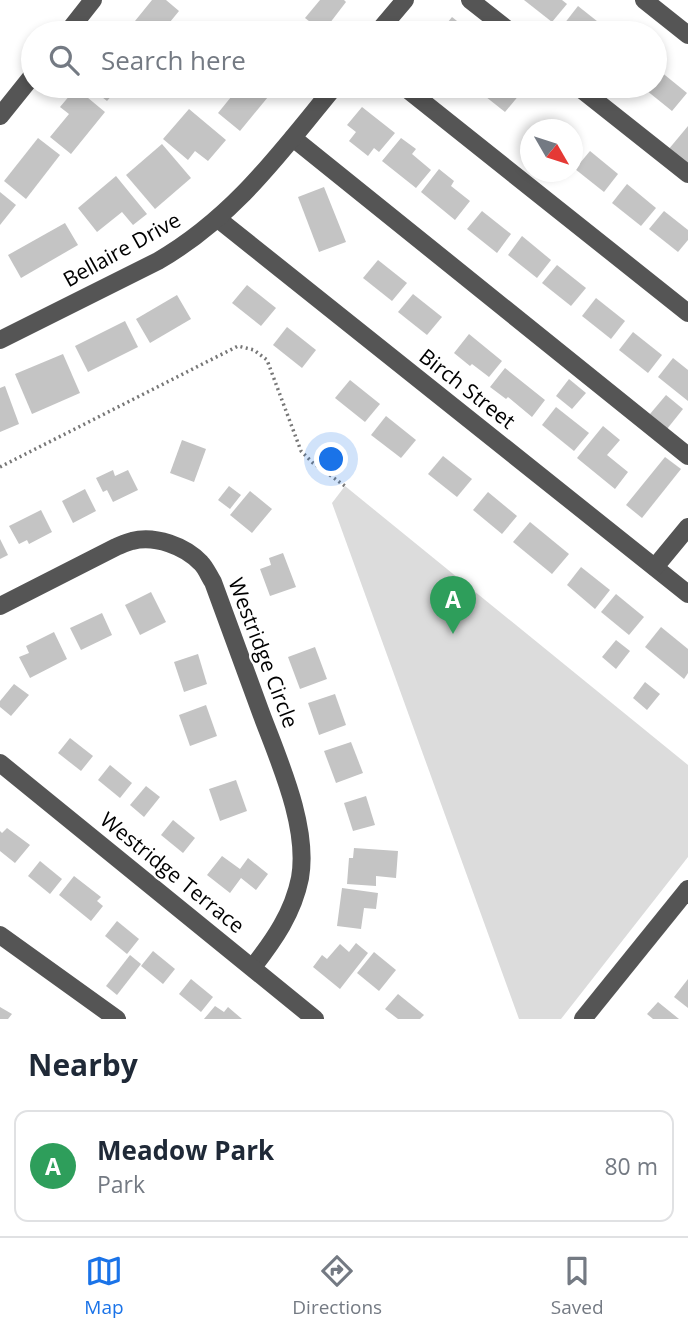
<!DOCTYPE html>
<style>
:root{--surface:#fff;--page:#f2f2f3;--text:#1f2937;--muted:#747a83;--line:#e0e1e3;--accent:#1a73e8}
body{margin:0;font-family:"Open Sans",sans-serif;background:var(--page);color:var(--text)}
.compass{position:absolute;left:520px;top:119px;width:63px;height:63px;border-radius:50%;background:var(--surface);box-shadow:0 4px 10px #0003;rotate:129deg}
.you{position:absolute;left:332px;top:460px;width:24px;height:24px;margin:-18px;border:5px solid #fff;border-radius:50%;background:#1a73e8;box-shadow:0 0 0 10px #1a73e833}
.badge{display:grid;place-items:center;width:46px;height:46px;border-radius:50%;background:var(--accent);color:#fff;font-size:23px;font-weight:700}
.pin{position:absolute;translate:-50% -58px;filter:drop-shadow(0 2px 4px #0008)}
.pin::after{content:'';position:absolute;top:37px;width:24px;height:21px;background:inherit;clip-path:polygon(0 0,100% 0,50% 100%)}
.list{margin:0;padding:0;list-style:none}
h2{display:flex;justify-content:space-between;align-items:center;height:91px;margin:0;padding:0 28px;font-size:30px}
h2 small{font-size:23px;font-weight:400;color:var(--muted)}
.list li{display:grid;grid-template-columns:46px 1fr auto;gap:21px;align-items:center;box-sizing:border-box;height:112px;margin:0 14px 14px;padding:0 14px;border:2px solid var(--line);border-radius:14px}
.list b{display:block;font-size:26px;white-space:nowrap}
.list p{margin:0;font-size:23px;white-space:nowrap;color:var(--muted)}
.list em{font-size:23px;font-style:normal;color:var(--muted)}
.icon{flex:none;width:38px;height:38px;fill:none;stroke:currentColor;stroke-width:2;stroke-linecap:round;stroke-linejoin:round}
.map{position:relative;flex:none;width:688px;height:1019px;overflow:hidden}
.search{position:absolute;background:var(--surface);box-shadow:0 4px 10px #0003;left:21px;right:21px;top:21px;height:77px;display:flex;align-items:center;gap:18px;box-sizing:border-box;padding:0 24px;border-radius:38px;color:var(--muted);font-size:26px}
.sheet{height:217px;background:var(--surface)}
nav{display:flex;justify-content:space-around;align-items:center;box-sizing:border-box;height:98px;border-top:2px solid var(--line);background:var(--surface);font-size:19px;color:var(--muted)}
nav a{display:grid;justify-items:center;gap:4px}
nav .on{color:var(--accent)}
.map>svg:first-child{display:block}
.green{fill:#dcdcdc}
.building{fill:#c4c4c4}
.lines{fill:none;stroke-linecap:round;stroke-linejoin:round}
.path{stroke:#777;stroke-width:3.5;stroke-dasharray:2 3.5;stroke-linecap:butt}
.minor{stroke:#555;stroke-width:18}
.labels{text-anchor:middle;stroke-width:5;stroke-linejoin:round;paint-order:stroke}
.street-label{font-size:21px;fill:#000;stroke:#fff}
</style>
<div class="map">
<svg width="688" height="1019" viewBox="0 0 688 1019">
<rect width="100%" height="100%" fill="#fff"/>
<polygon class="green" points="345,486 688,765 688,857 561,1019 519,1019 332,503"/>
<g class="building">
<polygon points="152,0 166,0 179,11 161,33 134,33 140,25 135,21"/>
<polygon points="320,0 344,0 346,2 323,32 305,18"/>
<polygon points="524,0 562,0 567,4 552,22"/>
<polygon points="578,6 612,33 574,33 564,24"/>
<polygon points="452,17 472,33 439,33"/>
<polygon points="655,67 687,93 672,111 641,86 655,86"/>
<polygon points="88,86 120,86 107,101"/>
<polygon points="240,86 277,86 240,131 218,113"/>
<polygon points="479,86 509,86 520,94 505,112 476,89"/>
<polygon points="76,88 105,112 71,154 50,137 69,114 60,107"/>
<polygon points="362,107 395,133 379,152 374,148 368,156 349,141 356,132 347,125"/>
<polygon points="189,109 226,140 208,161 195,151 188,160 163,139"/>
<polygon points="551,119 565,130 543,130"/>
<polygon points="688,126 688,166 668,150"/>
<polygon points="38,138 60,155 26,199 4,181"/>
<polygon points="401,138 416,149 412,154 431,170 416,188 382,161"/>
<polygon points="162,144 191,178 155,209 126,175"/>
<polygon points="590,151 618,174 604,192 575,169"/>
<polygon points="439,169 454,181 451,186 470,201 455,220 421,192"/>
<polygon points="116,176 147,214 133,225 122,212 97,232 78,208"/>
<polygon points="627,184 656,208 641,226 612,203"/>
<polygon points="324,187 346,242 319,252 298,197"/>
<polygon points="0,192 16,205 0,225"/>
<polygon points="482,211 511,234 497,253 467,229"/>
<polygon points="664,211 688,230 688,240 678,252 649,229"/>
<polygon points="65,223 78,245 21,278 8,255"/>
<polygon points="522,236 551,260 537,278 508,255"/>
<polygon points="378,260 407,283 392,301 363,278"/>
<polygon points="557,265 586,288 571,306 542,283"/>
<polygon points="247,285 276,308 261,326 232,303"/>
<polygon points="413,294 442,317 427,335 398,312"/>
<polygon points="177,295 191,319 150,343 136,319"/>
<polygon points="596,298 625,321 611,339 582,316"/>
<polygon points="125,321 138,347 88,372 75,346"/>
<polygon points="287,327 316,350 302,368 273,345"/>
<polygon points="633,332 662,355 648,373 619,350"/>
<polygon points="469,334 502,361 489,377 472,364 470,366 454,353"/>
<polygon points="63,354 80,393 32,414 15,374"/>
<polygon points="673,358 688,370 688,401 658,377"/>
<polygon points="505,368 545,400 532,417 508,397 506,399 490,387"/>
<polygon points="569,379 586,393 572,409 556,396"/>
<polygon points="350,380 380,404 365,422 335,398"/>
<polygon points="5,386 19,424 0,432 0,388"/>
<polygon points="666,395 683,409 667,429 650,414"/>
<polygon points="556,407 589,433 574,451 542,425"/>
<polygon points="386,416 416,440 401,458 371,435"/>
<polygon points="603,426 620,440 607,455 628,472 615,489 577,458"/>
<polygon points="182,440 206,449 194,482 170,473"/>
<polygon points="443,456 472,479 457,497 428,474"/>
<polygon points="665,457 681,469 642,518 626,505"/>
<polygon points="113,470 115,476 128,470 138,490 113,502 107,490 103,492 96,478"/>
<polygon points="229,486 241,495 230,509 218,500"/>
<polygon points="85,489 96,511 73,523 62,501"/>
<polygon points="250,491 272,509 252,533 230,515"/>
<polygon points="488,492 517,516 502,534 473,510"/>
<polygon points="41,510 52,532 29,544 27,540 19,544 9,526"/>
<polygon points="530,522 569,554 552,574 513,542"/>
<polygon points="0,539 8,555 0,559"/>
<polygon points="283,553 296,587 270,596 260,569 271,565 269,558"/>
<polygon points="581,567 610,590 595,609 567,585"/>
<polygon points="151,592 166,622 140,635 125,605"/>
<polygon points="616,594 644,617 629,635 601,612"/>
<polygon points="102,613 112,635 81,650 70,628"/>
<polygon points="661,627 688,649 688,673 684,679 645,647"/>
<polygon points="54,632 67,659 30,678 19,657 29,653 26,646"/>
<polygon points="616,640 630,651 616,669 602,657"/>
<polygon points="315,647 327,679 300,689 288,657"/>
<polygon points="198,654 207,684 184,692 174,662"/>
<polygon points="645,682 660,694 647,710 633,698"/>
<polygon points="14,684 29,695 11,716 0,707 0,701"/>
<polygon points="335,694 346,725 319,735 308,703"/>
<polygon points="206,705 217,736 190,746 179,715"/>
<polygon points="70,738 93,756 81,771 58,753"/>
<polygon points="351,742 363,773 336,783 324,751"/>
<polygon points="110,765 132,783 120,798 98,780"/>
<polygon points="236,780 247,811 220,821 209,789"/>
<polygon points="146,786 160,797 144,817 130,805"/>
<polygon points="366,796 375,825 353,831 344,803"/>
<polygon points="173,820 195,838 183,853 161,835"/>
<polygon points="7,828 30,845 15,863 0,851 0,831 2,833"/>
<polygon points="354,848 398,851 396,878 376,876 376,886 347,884 349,858 353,858"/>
<polygon points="222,856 240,869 248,858 268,874 256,890 241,878 230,893 207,875"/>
<polygon points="40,861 62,879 50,894 28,876"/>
<polygon points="74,876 101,897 97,901 103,906 91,921 59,895"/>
<polygon points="342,888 378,893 376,909 364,908 361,929 337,926"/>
<polygon points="117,921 139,939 127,954 105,936"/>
<polygon points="356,943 368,953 340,989 313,967 322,955 327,959 340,944 349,952"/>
<polygon points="153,951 175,969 163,984 141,966"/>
<polygon points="374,952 396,970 379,991 357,973"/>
<polygon points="130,955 141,964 117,995 106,986"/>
<polygon points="191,979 213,997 201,1012 179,994"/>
<polygon points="688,979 688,1008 674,997"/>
<polygon points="398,994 424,1015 420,1019 398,1019 385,1009"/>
<polygon points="658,1002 679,1019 653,1019 647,1014"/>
<polygon points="215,1006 224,1012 228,1007 242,1019 204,1019"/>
<polygon points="0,1007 12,1014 8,1019 0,1019"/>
</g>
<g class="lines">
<polyline class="path" points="0,467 238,346 254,350 267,360 301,451 313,463 345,486"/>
<g class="minor">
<polyline points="470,0 512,33"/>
<polyline points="644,0 688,35"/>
<polyline points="67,33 93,0"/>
<polyline points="377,33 405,0"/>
<polyline points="403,86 688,313"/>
<polyline points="577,86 688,174"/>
<polyline points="0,116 33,75"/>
<polyline points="293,138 688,456"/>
<polyline points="218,219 688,594"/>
<path d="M 0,340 L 158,261 C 234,217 280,153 335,86"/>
<polyline points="655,567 688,527"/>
<path d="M 0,606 L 116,547 C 121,545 127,542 132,541 C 155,535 185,546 201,563 C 206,568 209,576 213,582 C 229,626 245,669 261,713 C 279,761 309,827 300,878 C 293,913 274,940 253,967"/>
<polyline points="0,763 315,1019"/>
<polyline points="0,935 117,1019"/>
<polyline points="583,1019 688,889"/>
</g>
</g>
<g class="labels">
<g class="street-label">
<text transform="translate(122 250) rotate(-29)" y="7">Bellaire Drive</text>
<text transform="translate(467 389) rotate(38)" y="7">Birch Street</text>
<text transform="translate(263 653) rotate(69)" y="7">Westridge Circle</text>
<text transform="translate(172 873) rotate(39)" y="7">Westridge Terrace</text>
</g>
</g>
</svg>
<svg class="compass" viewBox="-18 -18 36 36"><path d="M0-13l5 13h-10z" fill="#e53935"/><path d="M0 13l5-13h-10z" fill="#747a83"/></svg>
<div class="you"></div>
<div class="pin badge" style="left:453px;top:634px;background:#2e9e5b">A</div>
<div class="search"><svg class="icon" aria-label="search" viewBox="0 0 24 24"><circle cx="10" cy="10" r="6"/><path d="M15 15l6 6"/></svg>Search here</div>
</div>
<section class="sheet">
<h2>Nearby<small></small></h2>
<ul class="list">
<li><span class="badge" style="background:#2e9e5b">A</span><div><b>Meadow Park</b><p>Park</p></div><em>80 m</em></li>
</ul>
</section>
<nav>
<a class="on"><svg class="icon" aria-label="map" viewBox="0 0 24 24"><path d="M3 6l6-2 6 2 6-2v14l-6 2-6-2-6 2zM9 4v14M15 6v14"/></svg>Map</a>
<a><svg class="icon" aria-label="directions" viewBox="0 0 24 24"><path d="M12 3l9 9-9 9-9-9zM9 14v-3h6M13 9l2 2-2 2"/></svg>Directions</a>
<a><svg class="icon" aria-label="saved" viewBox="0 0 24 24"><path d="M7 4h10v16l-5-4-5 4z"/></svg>Saved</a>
</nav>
